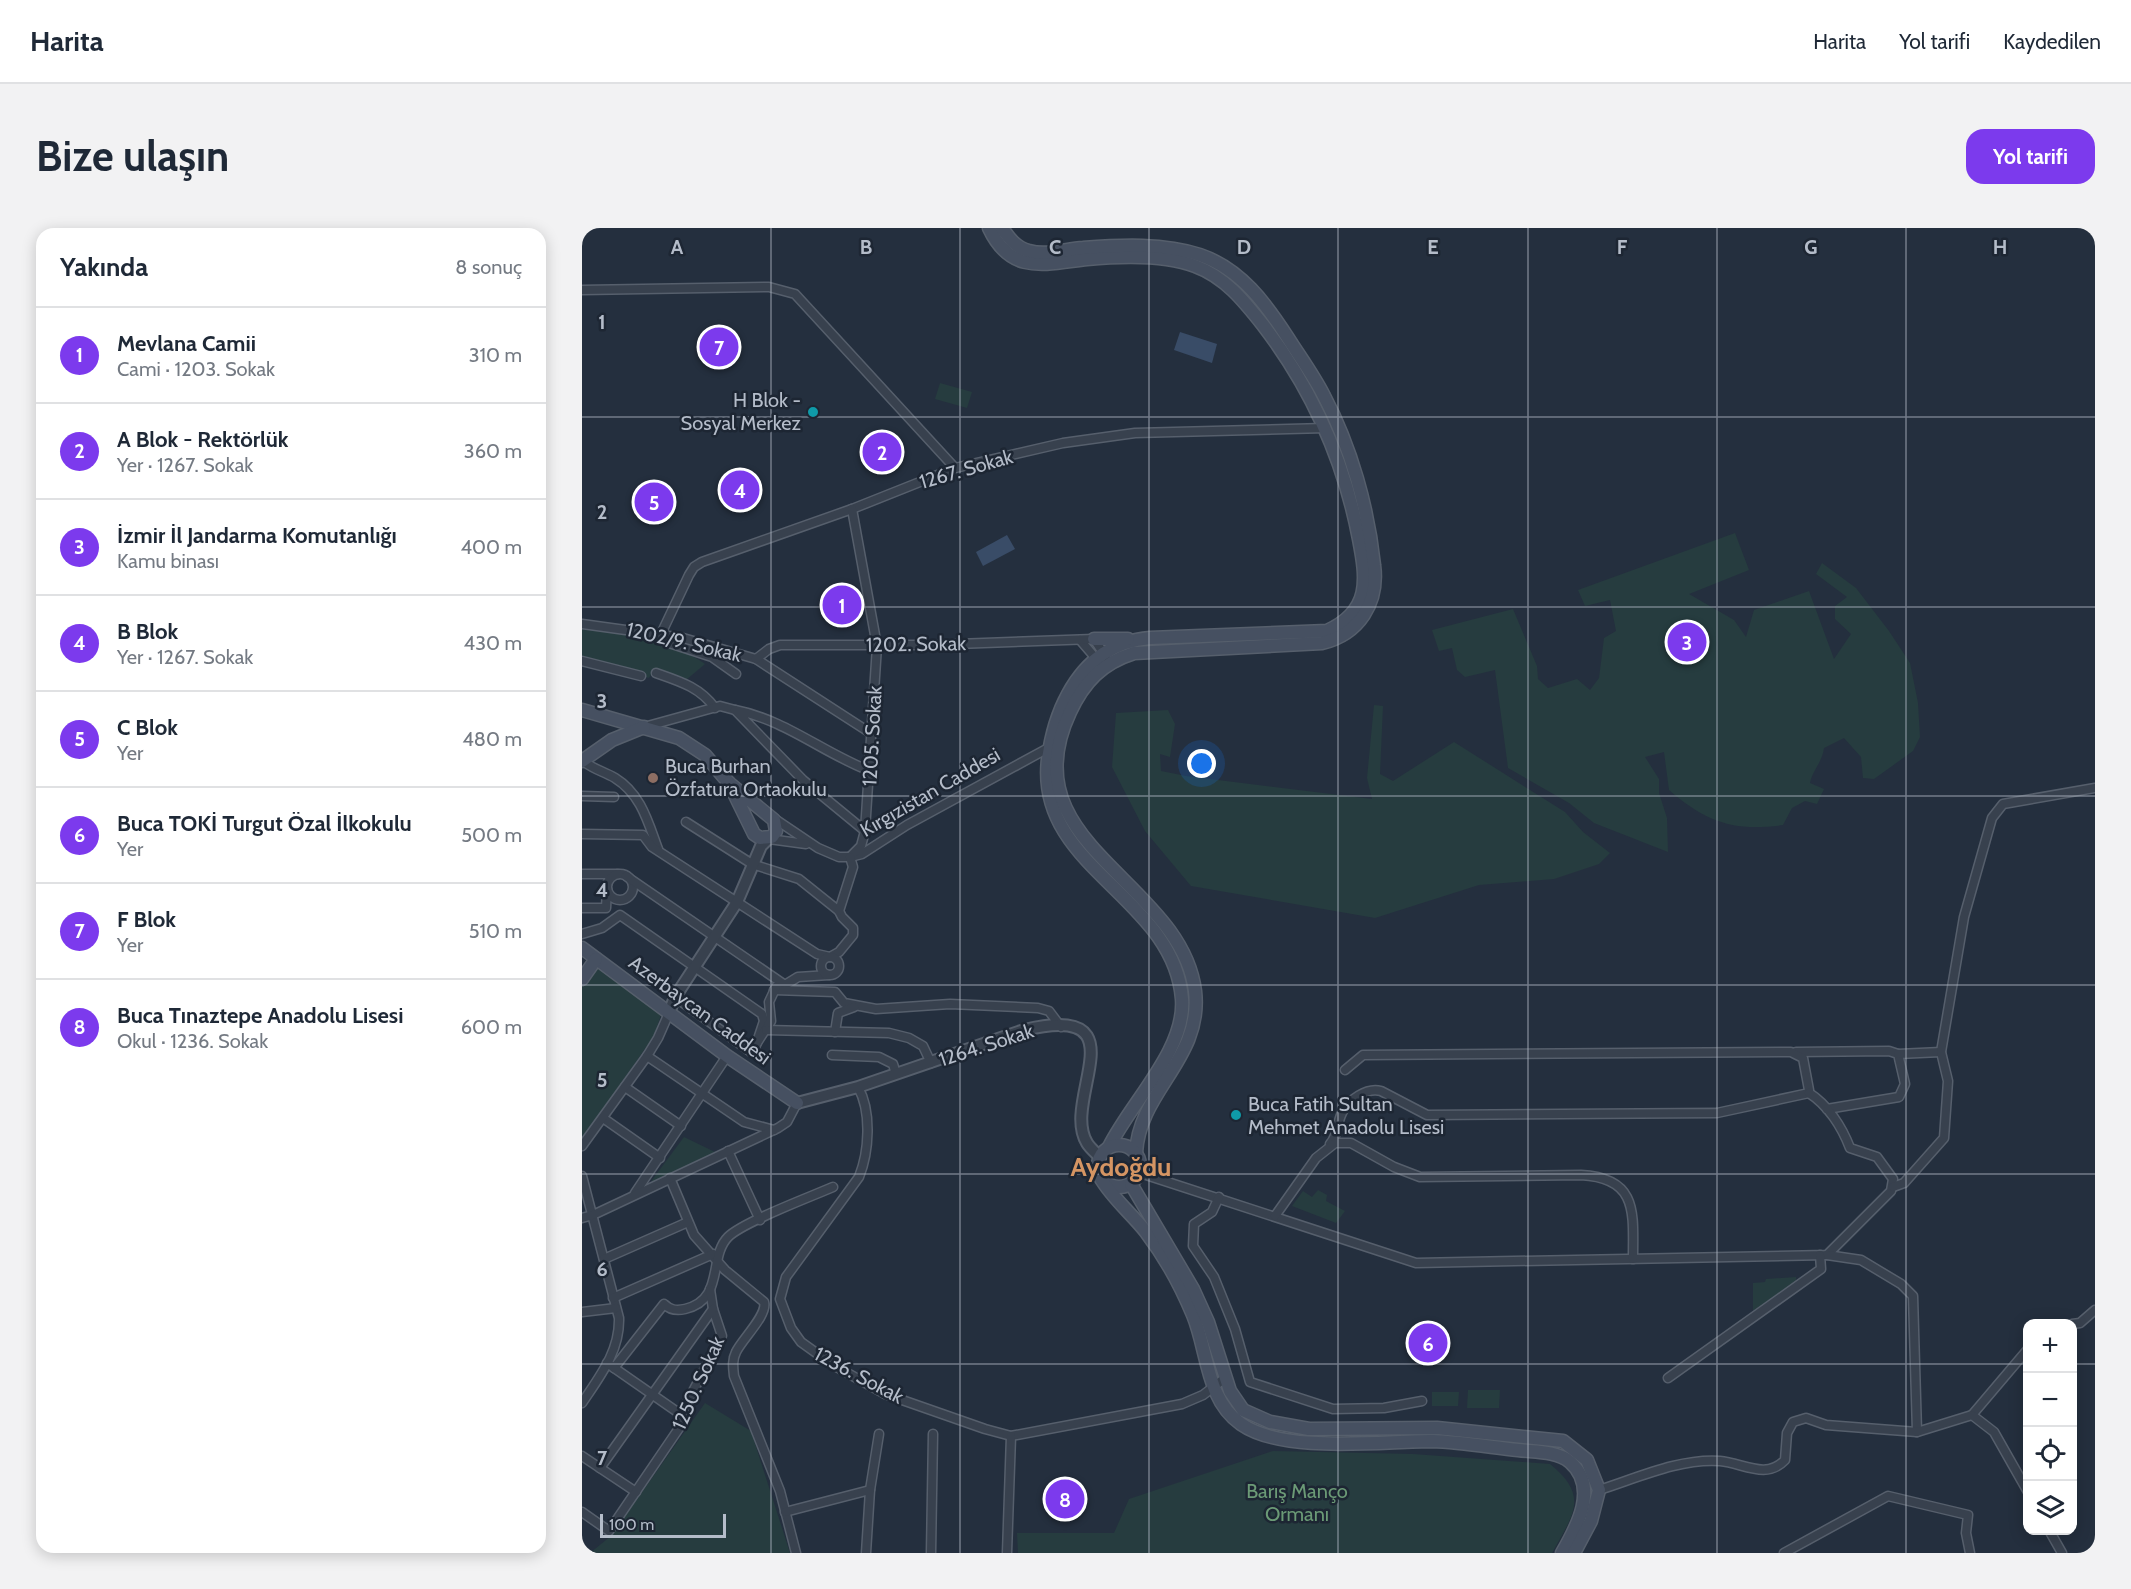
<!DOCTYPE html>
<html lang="tr">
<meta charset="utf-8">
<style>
:root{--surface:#fff;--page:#f2f2f3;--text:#1f2937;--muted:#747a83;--line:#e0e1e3;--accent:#7c3aed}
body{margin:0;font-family:Cabin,sans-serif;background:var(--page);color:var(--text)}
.controls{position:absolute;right:18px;bottom:18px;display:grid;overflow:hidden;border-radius:12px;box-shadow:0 3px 15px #0003}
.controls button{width:54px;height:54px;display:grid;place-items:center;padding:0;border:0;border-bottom:2px solid var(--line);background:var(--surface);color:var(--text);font:30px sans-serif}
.scale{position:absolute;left:18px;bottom:15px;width:126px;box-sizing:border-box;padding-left:6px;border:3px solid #b4bcc9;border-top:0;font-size:16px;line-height:21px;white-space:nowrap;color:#b4bcc9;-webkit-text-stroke:4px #1d2633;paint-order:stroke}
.you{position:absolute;left:620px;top:536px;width:21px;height:21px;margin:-15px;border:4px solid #fff;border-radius:50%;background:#1a73e8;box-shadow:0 0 0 9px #1a73e833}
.badge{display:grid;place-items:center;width:39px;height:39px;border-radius:50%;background:var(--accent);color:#fff;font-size:20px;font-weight:700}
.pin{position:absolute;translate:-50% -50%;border:3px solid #fff;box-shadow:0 2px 6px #0006}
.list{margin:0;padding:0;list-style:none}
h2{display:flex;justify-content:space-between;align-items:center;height:78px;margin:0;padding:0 24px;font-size:26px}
h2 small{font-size:20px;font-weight:400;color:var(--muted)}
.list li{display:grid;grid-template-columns:39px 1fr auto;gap:18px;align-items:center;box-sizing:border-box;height:96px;padding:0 24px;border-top:2px solid var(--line)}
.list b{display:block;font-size:22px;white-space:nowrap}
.list p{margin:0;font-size:20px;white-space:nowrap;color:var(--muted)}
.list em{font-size:20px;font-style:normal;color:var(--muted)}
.icon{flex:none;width:33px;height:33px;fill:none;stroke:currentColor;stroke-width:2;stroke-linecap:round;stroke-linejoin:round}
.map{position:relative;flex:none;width:1513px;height:1325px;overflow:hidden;border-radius:18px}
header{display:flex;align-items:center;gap:36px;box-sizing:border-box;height:84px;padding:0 30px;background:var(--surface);border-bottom:2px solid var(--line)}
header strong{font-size:28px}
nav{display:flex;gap:33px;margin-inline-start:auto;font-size:21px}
.intro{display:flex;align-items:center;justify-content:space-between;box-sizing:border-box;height:144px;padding:0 36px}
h1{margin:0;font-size:42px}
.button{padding:15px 27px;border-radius:18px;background:var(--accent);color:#fff;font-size:21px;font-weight:700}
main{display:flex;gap:36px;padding:0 36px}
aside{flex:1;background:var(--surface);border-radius:18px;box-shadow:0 3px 15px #0003}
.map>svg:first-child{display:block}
.green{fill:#263c3f}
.water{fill:#394c67}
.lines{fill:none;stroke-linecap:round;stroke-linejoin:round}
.minor-casing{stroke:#565f6c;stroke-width:11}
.tertiary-casing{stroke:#565f6c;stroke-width:14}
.secondary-casing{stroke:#565f6c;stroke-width:15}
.minor{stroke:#38414e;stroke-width:8}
.tertiary{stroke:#38414e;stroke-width:10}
.secondary{stroke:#465061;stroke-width:12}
.grid{fill:none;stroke:#b4bcc9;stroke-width:1.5;stroke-opacity:0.55}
.culture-dot{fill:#0f9aa8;stroke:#1d2633;stroke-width:2}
.education-dot{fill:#8d6e63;stroke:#1d2633;stroke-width:2}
.labels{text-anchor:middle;stroke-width:5;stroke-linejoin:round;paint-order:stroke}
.poi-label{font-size:20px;fill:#b4bcc9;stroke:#1d2633;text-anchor:start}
.street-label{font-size:20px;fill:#b4bcc9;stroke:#1d2633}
.park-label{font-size:20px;fill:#6b9a76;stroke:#1d2633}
.district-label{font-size:26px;font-weight:bold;fill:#d59563;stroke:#1d2633}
.grid-label{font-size:20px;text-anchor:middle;font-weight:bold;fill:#b4bcc9;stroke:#1d2633;stroke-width:5;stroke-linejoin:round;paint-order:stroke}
</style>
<header>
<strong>Harita</strong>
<nav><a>Harita</a><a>Yol tarifi</a><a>Kaydedilen</a></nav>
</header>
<div class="intro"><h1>Bize ulaşın</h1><a class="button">Yol tarifi</a></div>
<main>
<aside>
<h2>Yakında<small>8 sonuç</small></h2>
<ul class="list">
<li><span class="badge">1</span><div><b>Mevlana Camii</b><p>Cami · 1203. Sokak</p></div><em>310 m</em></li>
<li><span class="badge">2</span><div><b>A Blok - Rektörlük</b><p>Yer · 1267. Sokak</p></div><em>360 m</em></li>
<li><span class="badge">3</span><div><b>İzmir İl Jandarma Komutanlığı</b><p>Kamu binası</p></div><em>400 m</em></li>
<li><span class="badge">4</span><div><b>B Blok</b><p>Yer · 1267. Sokak</p></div><em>430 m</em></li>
<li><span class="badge">5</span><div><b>C Blok</b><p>Yer</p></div><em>480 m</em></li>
<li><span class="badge">6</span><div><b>Buca TOKİ Turgut Özal İlkokulu</b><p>Yer</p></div><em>500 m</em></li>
<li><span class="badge">7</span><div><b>F Blok</b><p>Yer</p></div><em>510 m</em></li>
<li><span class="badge">8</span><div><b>Buca Tınaztepe Anadolu Lisesi</b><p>Okul · 1236. Sokak</p></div><em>600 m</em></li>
</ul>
</aside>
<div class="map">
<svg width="1513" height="1325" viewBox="0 0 1513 1325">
<rect width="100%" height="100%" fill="#242f3e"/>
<g class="green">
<polygon points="358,155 390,164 385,180 353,171"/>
<path d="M 1153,305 L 1167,342 L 1107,366 L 1152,392 L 1164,409 L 1172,382 L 1227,363 L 1252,431 L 1269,406 L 1253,391 L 1253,378 L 1265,369 L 1234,346 L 1240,335 L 1274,360 L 1307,403 L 1328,435 L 1336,475 L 1338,509 L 1331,523 L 1292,551 L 1281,550 L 1279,529 L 1262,510 L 1242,520 C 1240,535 1231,541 1228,555 L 1242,561 L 1235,576 L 1223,573 L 1210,580 L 1201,597 C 1152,604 1124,594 1087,562 L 1082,524 L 1063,529 L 1077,551 L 1077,565 L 1085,590 L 1086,624 L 1012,595 L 987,575 L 926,540 L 913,442 L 883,449 L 875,442 L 870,420 L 857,423 L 850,402 L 931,381 L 955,438 L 956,451 L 966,460 L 995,451 L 1008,462 L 1017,450 L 1022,410 L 1034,403 L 1028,372 L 1003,378 L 996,362 Z"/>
<path d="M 0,400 C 40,402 91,413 123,436 L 104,452 L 72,441 L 67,450 L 0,431 Z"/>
<polygon points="792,477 801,478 798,546 811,553 872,514 983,584 1001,604 1028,625 1017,636 972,651 897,657 793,690 609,658 563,603 530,539 534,485 586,482 593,496 588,529 578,526 579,543 604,548 790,571 785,550"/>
<polygon points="13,736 80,784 72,808 0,911 0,753"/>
<polygon points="102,909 133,924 70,955 70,952"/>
<polygon points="736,962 745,967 744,973 763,983 754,995 710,978 721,963 730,969"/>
<polygon points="1214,1049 1214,1053 1171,1083 1171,1055 1183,1054 1184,1051"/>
<polygon points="886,1162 918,1162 917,1180 885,1180"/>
<polygon points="850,1164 877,1164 876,1178 850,1178"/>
<polygon points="123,1175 169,1203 208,1325 8,1325 29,1308"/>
<path d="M 691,1223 L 831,1226 L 968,1236 C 1008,1268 991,1287 970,1325 L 436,1325 L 435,1305 L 532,1305 L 547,1271 Z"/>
</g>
<g class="water">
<polygon points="598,104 635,116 630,135 592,122"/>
<polygon points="425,307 433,321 401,338 394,324"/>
</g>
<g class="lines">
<g class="minor-casing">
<g id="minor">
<polyline points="0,62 187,59 213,66 373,240"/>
<polyline points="0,396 101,410 174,431 290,506"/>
<polyline points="498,412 517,434"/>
<polyline points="174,431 187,421 198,417 347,417 512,411 524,429"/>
<polyline points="0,433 59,448"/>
<path d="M 74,445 C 97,453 118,459 133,480"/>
<polyline points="154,446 130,429 81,413 79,406 107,347 112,339 120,334 270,281 373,240 481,215 553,205 744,200"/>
<polyline points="62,499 138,478 153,482"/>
<path d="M 0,532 C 10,541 21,543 33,550 C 59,566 66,594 76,621"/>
<polyline points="0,568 32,569"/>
<polyline points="190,589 236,620 257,629 268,629 280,626 325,597 470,518"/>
<path d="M 283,603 L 221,552 L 153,482 C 204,492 241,525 288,543"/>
<polyline points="0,606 61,607 70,619 235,726 248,729 257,724 271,707 271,700 260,689 257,683 217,651 170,636 104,594"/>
<polyline points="187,611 224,616"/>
<polyline points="268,629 279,618 283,603 295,418 270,281"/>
<polyline points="0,646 36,646"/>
<circle cx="38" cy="659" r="13"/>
<polyline points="44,648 203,757 216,749 247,747"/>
<polyline points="0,680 24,680 25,661"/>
<polyline points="257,683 271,639 268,629"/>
<polyline points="0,706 20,700 38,687 180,786 182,793 174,817"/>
<circle cx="248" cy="738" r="9"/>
<polyline points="192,762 253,764 262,775 294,781 368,776 456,780 467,783 479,799"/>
<polyline points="93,769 169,824 189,793 187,774 194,759"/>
<polyline points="184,802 307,805 327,810 341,818 349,835"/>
<polyline points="253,804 256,785 272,779"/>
<polyline points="1214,824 1307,823 1316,826 1323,856 1317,869 1245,881"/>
<polyline points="1316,826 1359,824"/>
<polyline points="250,827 297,829 311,836 314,846"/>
<polyline points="65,828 162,894 192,902"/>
<polyline points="43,859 99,898"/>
<path d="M 276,859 C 290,884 287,924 277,949 L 204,1049 L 198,1071 L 209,1100 L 219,1114 L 251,1137 L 303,1166 L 403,1201 L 429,1208 L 600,1176 L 621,1167 L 643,1150"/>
<polyline points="21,890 78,930"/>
<path d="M 748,916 C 757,906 754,897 760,885 C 766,872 785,859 799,863 L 845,887 L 1135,885 L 1227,865 L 1227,862 L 1221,830 L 1209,824 L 781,827 L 763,842"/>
<polyline points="0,918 65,828 76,810 87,785"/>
<polyline points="146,923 178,992"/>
<path d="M 558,945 L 834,1035 L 1245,1027 L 1309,963 L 1311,951 L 1295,929 L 1268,920 C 1260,899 1246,877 1227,865"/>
<path d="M 0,948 L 37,1090 C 38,1123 18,1148 0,1175"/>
<path d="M 88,950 L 112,1007 L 143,1042 L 182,1074 C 186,1087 160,1111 154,1124 C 150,1132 151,1139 152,1148 L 198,1263 L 214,1325"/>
<polyline points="1311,959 1322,955 1362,910 1366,853 1359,824 1382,689 1410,590 1421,576 1513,560"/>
<polyline points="53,965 145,828"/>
<polyline points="637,969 630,984 612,996 611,1018 632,1049 653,1101 668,1154 751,1181 802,1180 840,1173"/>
<path d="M 693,988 L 734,930 L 753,915 L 769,915 L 812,939 L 838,949 L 999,947 C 1057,950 1051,986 1051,1031"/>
<polyline points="0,990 11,987 196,900 205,894 215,875"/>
<polyline points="1245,1027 1279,1032 1319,1056 1331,1068 1335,1204"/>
<polyline points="22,1031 106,994"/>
<polyline points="31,1070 131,1026"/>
<polyline points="0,1084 34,1080"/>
<polyline points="1490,1096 1498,1095 1513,1082"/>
<path d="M 32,1140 L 82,1076 C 88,1082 94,1083 103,1081 C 143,1072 126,1029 146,1009 C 161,994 228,969 251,959"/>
<polyline points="1086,1150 1239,1041 1238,1027"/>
<polyline points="99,1186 140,1108 131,1081 128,1061"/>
<polyline points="1390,1187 1446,1121"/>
<polyline points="0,1228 54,1264"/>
<polyline points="18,1240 131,1081"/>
<polyline points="288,1262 297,1206"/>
<path d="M 1017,1262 C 1055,1250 1098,1230 1138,1233 C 1161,1235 1184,1252 1203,1232 L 1205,1205 L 1211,1194 L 1224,1190 L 1244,1197 L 1335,1204 L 1390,1187 L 1412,1204 L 1446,1264"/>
<polyline points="0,1284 27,1303 104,1190 25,1135"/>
<polyline points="203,1284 288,1262 284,1325"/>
<polyline points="1467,1302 1480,1325"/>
<polyline points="349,1325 351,1206"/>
<polyline points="425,1325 429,1208"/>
<polyline points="1202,1325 1306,1268 1386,1287 1384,1305 1388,1325"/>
</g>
</g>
<g class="tertiary-casing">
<g id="tertiary">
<polyline points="87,785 93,769 155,674 179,618 186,611"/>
<path d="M 215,875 L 276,859 L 442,802 C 562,774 478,872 505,915 C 508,920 513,924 517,928"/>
</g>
</g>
<g class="secondary-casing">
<g id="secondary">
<path d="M 407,0 C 429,47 462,36 505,31 C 538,28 582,26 613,38 C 643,49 662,73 681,97 C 730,161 762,232 777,311 C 785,352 789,383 745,403 L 568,410 C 530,413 504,433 486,466 C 475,486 469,508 466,531 C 453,640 592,668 600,771 C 604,822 549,874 527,919"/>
<path d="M 420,0 C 427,10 434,20 447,23 C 465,28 483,21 501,20 C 539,17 582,15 618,27 C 659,41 684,76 706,110 C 718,129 732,148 742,168 C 769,219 786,280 792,337 C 797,375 777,406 740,415 L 552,425 C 520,435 502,454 488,484 C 425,617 599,652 613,763 C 621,831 557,862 554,925"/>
<polyline points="512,411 546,411"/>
<polyline points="0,482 97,510 123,527 147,555"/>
<polyline points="0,533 30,512 62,499"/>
<polygon points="147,555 192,592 194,603 190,609 178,610 172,606"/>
<polyline points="0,720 145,828 215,875"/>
<polyline points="0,751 14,731"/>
<circle cx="537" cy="938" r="21"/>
<path d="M 518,949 C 530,970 549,985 564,1004 C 583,1029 599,1058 611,1087 C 626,1123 624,1172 659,1196 C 702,1226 799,1213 850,1213 C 879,1214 908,1219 936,1222 C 953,1224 975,1223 988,1234 C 1017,1259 995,1299 980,1325"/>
<polyline points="549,956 611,1061 626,1094 648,1163 661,1182 688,1194 727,1201 855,1200 981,1213 1005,1232 1017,1262 1009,1293 992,1325"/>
</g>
</g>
<use href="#minor" class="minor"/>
<use href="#tertiary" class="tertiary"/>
<use href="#secondary" class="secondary"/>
</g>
<path class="grid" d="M 189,0 L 189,1325M 378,0 L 378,1325M 567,0 L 567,1325M 756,0 L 756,1325M 946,0 L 946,1325M 1135,0 L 1135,1325M 1324,0 L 1324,1325M 0,189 L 1513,189M 0,379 L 1513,379M 0,568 L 1513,568M 0,757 L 1513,757M 0,946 L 1513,946M 0,1136 L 1446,1136M 1490,1136 L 1513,1136"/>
<g class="culture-dot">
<circle cx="231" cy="184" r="6"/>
<circle cx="654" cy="887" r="6"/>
</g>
<circle class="education-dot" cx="71" cy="550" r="6"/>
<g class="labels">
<g class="poi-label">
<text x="219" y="179" text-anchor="end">H Blok -<tspan x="219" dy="23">Sosyal Merkez</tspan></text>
<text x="83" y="545">Buca Burhan<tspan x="83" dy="23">Özfatura Ortaokulu</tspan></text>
<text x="666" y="883">Buca Fatih Sultan<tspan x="666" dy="23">Mehmet Anadolu Lisesi</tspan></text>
</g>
<g class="street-label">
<text transform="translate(384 241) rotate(-16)" y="7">1267. Sokak</text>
<text transform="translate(102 414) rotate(13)" y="7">1202/9. Sokak</text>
<text transform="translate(334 416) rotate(-1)" y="7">1202. Sokak</text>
<text transform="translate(290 508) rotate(-87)" y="7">1205. Sokak</text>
<text transform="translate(348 564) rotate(-30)" y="7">Kırgızistan Caddesi</text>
<text transform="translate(118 782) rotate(36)" y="7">Azerbaycan Caddesi</text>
<text transform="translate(404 817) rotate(-18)" y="7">1264. Sokak</text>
<text transform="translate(277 1147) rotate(28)" y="7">1236. Sokak</text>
<text transform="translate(116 1155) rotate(-66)" y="7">1250. Sokak</text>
</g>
<g class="park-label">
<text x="715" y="1270">Barış Manço<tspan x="715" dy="23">Ormanı</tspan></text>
</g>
<g class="district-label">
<text x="539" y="948">Aydoğdu</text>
</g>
</g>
<g class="grid-label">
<text x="95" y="26">A</text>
<text x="284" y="26">B</text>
<text x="473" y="26">C</text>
<text x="662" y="26">D</text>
<text x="851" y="26">E</text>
<text x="1040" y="26">F</text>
<text x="1229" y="26">G</text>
<text x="1418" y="26">H</text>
<text x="20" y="101">1</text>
<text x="20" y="291">2</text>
<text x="20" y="480">3</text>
<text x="20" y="669">4</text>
<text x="20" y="859">5</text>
<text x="20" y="1048">6</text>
<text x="20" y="1237">7</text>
</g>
</svg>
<div class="controls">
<button>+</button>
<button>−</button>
<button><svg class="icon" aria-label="locate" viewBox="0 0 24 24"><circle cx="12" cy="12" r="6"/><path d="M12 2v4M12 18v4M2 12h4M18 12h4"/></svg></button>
<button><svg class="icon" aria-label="layers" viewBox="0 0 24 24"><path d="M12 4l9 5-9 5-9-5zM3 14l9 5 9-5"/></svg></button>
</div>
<div class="scale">100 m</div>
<div class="you"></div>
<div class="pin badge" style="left:260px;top:377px">1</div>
<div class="pin badge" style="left:300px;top:224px">2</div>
<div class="pin badge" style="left:1105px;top:414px">3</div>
<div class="pin badge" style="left:158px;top:262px">4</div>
<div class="pin badge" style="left:72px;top:274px">5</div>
<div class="pin badge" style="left:846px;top:1115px">6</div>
<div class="pin badge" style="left:137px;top:119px">7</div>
<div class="pin badge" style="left:483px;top:1271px">8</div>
</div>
</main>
